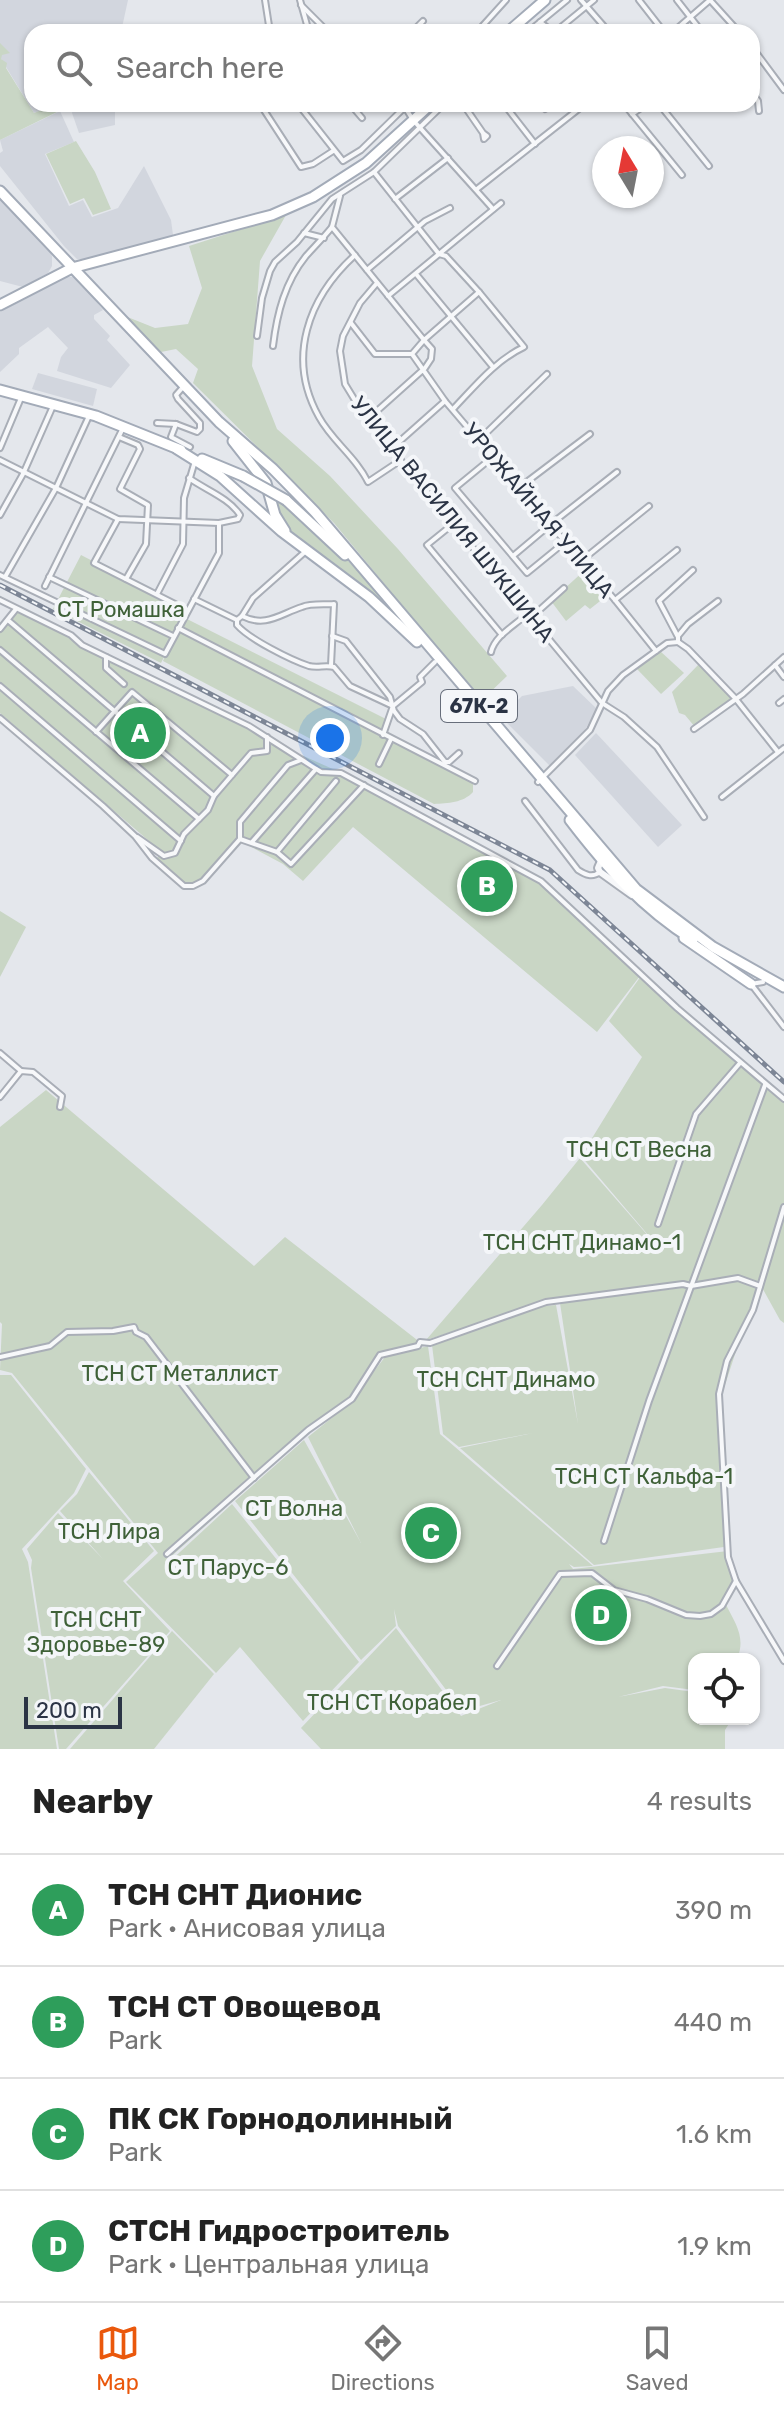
<!DOCTYPE html>
<meta charset="utf-8">
<style>
:root{--surface:#fff;--page:#f6f6f6;--text:#222;--muted:#767676;--line:#e0e0e0;--accent:#ea580c}
body{margin:0;font-family:Rubik,sans-serif;background:var(--page);color:var(--text)}
.controls{position:absolute;right:24px;bottom:24px;display:grid;overflow:hidden;border-radius:16px;box-shadow:0 2px 6px #0004}
.controls button{width:72px;height:72px;display:grid;place-items:center;padding:0;border:0;border-bottom:2px solid var(--line);background:var(--surface);color:var(--text);font:40px sans-serif}
.compass{position:absolute;left:592px;top:136px;width:72px;height:72px;border-radius:50%;background:var(--surface);box-shadow:0 2px 6px #0004;rotate:350deg}
.scale{position:absolute;left:24px;bottom:20px;width:98px;box-sizing:border-box;padding-left:8px;border:4px solid #2b3445;border-top:0;font-size:22px;line-height:28px;white-space:nowrap;color:#2b3445;-webkit-text-stroke:6px #f4f6f9;paint-order:stroke}
.you{position:absolute;left:330px;top:738px;width:28px;height:28px;margin:-20px;border:6px solid #fff;border-radius:50%;background:#1a73e8;box-shadow:0 0 0 12px #1a73e833}
.badge{display:grid;place-items:center;width:52px;height:52px;border-radius:50%;background:var(--accent);color:#fff;font-size:26px;font-weight:700}
.pin{position:absolute;translate:-50% -50%;border:4px solid #fff;box-shadow:0 2px 8px #0006}
.list{margin:0;padding:0;list-style:none}
h2{display:flex;justify-content:space-between;align-items:center;height:104px;margin:0;padding:0 32px;font-size:34px}
h2 small{font-size:26px;font-weight:400;color:var(--muted)}
.list li{display:grid;grid-template-columns:52px 1fr auto;gap:24px;align-items:center;box-sizing:border-box;height:112px;padding:0 32px;border-top:2px solid var(--line)}
.list b{display:block;font-size:30px;white-space:nowrap}
.list p{margin:0;font-size:26px;white-space:nowrap;color:var(--muted)}
.list em{font-size:26px;font-style:normal;color:var(--muted)}
.icon{flex:none;width:44px;height:44px;fill:none;stroke:currentColor;stroke-width:2;stroke-linecap:round;stroke-linejoin:round}
.map{position:relative;flex:none;width:784px;height:1749px;overflow:hidden}
.search{position:absolute;background:var(--surface);box-shadow:0 2px 6px #0004;left:24px;right:24px;top:24px;height:88px;display:flex;align-items:center;gap:20px;box-sizing:border-box;padding:0 28px;border-radius:24px;color:var(--muted);font-size:30px}
.sheet{height:552px;background:var(--surface)}
nav{display:flex;justify-content:space-around;align-items:center;box-sizing:border-box;height:112px;border-top:2px solid var(--line);background:var(--surface);font-size:22px;color:var(--muted)}
nav a{display:grid;justify-items:center;gap:4px}
nav .on{color:var(--accent)}
.map>svg:first-child{display:block}
.built{fill:#d2d6de}
.green{fill:#c9d6c5}
.lines{fill:none;stroke-linecap:round;stroke-linejoin:round}
.minor-casing{stroke:#a9aeb7;stroke-width:8}
.tertiary-casing{stroke:#a9aeb7;stroke-width:10}
.primary-casing{stroke:#a3abb8;stroke-width:13}
.minor{stroke:#f7f8fa;stroke-width:4}
.tertiary{stroke:#f7f8fa;stroke-width:6}
.primary{stroke:#fff;stroke-width:9}
.rail-casing{stroke:#7d8696;stroke-width:5}
.rail{stroke:#f4f6f9;stroke-width:2;stroke-dasharray:6;stroke-linecap:butt}
.primary-bridge-casing{stroke:#a3abb8;stroke-width:13;stroke-linecap:butt}
.primary-bridge{stroke:#fff;stroke-width:9}
.labels{text-anchor:middle;stroke-width:8;stroke-linejoin:round;paint-order:stroke}
.shield{fill:#f4f6f9;stroke:#676e7b;stroke-width:2}
.shield-label{font-size:20px;font-weight:bold;fill:#2b3445}
.street-label{font-size:22px;fill:#2b3445;stroke:#f4f6f9}
.park-label{font-size:22px;fill:#3f6138;stroke:#f4f6f9}
</style>
<div class="map">
<svg width="784" height="1749" viewBox="0 0 784 1749">
<rect width="100%" height="100%" fill="#e4e7ec"/>
<g class="built">
<polygon points="0,0 128,0 121,32 32,32 32,104 56,104 34,113 0,57"/>
<polygon points="74,104 115,104 115,125 79,133 72,113"/>
<polygon points="60,111 74,142 45,154 69,206 83,200 92,217 118,208 144,166 171,220 173,235 89,259 77,259 64,246 0,166 0,153 3,151 0,140"/>
<polygon points="0,199 48,248 52,256 52,266 48,273 23,287 0,281"/>
<polygon points="66,277 73,277 80,282 103,310 94,315 94,319 110,336 107,340 130,365 111,388 57,371 61,357 68,348 48,327 19,348 19,354 0,372 0,312"/>
<polygon points="38,373 97,389 93,406 32,389"/>
<polygon points="573,686 597,709 582,735 550,766 501,717 522,696"/>
<polygon points="596,733 682,825 658,847 575,755"/>
</g>
<g class="green">
<polygon points="0,43 10,53 2,55 1,59 7,63 6,68 34,113 57,104 59,111 0,140"/>
<polygon points="76,141 95,172 111,209 93,215 84,198 70,204 46,154"/>
<polygon points="286,215 260,261 252,366 277,429 330,476 398,549 507,676 481,701 334,523 193,383 198,369 176,349 161,352 125,316 155,328 188,324 202,288 189,246"/>
<polygon points="273,495 327,538 412,630 359,583 289,531 279,517"/>
<path d="M 81,555 L 188,610 L 185,618 L 388,720 L 382,736 L 473,783 L 473,792 C 463,803 448,803 434,804 L 163,661 L 169,647 L 161,663 L 53,609 Z"/>
<polygon points="586,569 609,594 590,609 585,605 566,621 551,601"/>
<polygon points="19,608 270,741 335,770 542,878 643,972 597,1032 353,827 303,881 283,864 240,841 200,885 195,888 183,887 153,861 163,853 0,713 0,632"/>
<polygon points="660,651 684,673 661,694 637,669"/>
<polygon points="699,664 732,699 695,727 685,715 679,713 672,692"/>
<polygon points="0,911 26,927 0,977"/>
<polygon points="641,976 740,1066 709,1105 743,1065 765,1083 690,1283 548,1301 426,1340 542,1205 580,1158 665,1255 581,1156 642,1057 609,1021"/>
<polygon points="767,1084 784,1097 784,1207 773,1247 784,1214 784,1323 780,1320 760,1284 738,1276 693,1284"/>
<polygon points="46,1090 254,1266 285,1237 421,1343 382,1356 347,1399 165,1562 167,1564 232,1504 359,1662 303,1721 240,1647 216,1673 126,1582 158,1553 12,1373 0,1370 2,1324 0,1322 0,1127"/>
<polygon points="737,1281 757,1287 761,1292 739,1342 722,1394 731,1546 594,1565 460,1448 533,1433 459,1447 443,1434 432,1345 535,1307 556,1305 578,1424 560,1303"/>
<path d="M 428,1346 L 440,1434 L 593,1566 L 574,1567 L 569,1564 L 573,1569 L 728,1551 L 735,1579 L 726,1605 C 736,1624 746,1638 737,1659 L 694,1659 L 694,1690 L 663,1686 L 618,1697 L 665,1688 L 694,1692 L 694,1719 L 732,1719 L 725,1730 L 725,1749 L 321,1749 L 301,1728 L 396,1628 L 461,1716 L 501,1700 L 462,1711 L 398,1626 L 394,1609 L 396,1626 L 361,1660 L 235,1501 L 304,1440 L 361,1543 L 308,1437 L 349,1404 L 385,1357 Z"/>
<polygon points="0,1375 11,1375 86,1469 74,1493 22,1549 28,1562 57,1749 0,1749"/>
<polygon points="89,1472 154,1551 123,1581 170,1631 66,1749 59,1749 31,1568 32,1560 27,1549 58,1513 103,1559 60,1511 77,1494"/>
<polygon points="172,1631 214,1674 154,1749 70,1749"/>
</g>
<g class="lines">
<g class="minor-casing">
<g id="minor">
<polyline points="265,0 270,32"/>
<polyline points="300,0 309,32"/>
<polyline points="581,0 609,32"/>
<polyline points="639,0 664,32"/>
<polyline points="677,0 702,32"/>
<polyline points="710,0 739,32"/>
<polyline points="301,5 328,32"/>
<polyline points="540,22 553,32"/>
<polyline points="412,32 423,21"/>
<polyline points="477,32 506,0"/>
<polyline points="528,32 567,0"/>
<polyline points="555,32 594,0"/>
<polyline points="673,32 710,0"/>
<polyline points="752,47 784,90"/>
<polyline points="752,93 758,101 759,111"/>
<polyline points="260,104 301,167 313,164 333,151"/>
<polyline points="298,104 343,161 361,150 404,108"/>
<polyline points="350,104 362,118"/>
<polyline points="403,104 413,120 493,209"/>
<polyline points="463,104 483,133 484,139 487,136 483,133"/>
<polyline points="504,104 535,144"/>
<polyline points="542,104 545,109"/>
<polyline points="624,104 682,175"/>
<polyline points="659,104 709,166"/>
<polyline points="632,114 647,104"/>
<path d="M 374,172 L 439,254 L 446,256 L 479,292 L 524,347 C 496,360 475,386 454,408"/>
<polyline points="477,189 585,104"/>
<polyline points="340,196 332,227 424,340 479,292"/>
<polyline points="395,199 448,158"/>
<polyline points="304,233 324,238"/>
<path d="M 355,255 C 308,298 286,358 319,417 C 332,441 356,457 368,482 L 401,460"/>
<polyline points="367,270 425,221 450,208"/>
<polyline points="416,274 493,367"/>
<polyline points="377,283 360,303 343,336 340,351 345,384 356,402 391,449 602,703 624,717 657,747 704,817"/>
<polyline points="388,296 501,203"/>
<polyline points="351,323 375,354 412,354"/>
<polyline points="257,336 262,298 270,271 275,262 297,242 332,199 374,172 444,104"/>
<path d="M 273,346 C 277,313 285,282 306,256 C 315,246 324,237 332,227"/>
<polyline points="368,419 425,368 431,359 432,349 424,340 412,354 445,401 615,600 656,651"/>
<polyline points="157,423 176,424 197,432 200,429 200,423 178,399 176,395 184,386"/>
<polyline points="176,424 171,437 190,447"/>
<polyline points="119,437 138,445 140,449 120,489 148,505 146,544 126,579"/>
<polyline points="480,439 547,374"/>
<polyline points="0,448 21,398"/>
<polyline points="391,449 445,401"/>
<polyline points="494,456 455,488 527,573 565,542"/>
<path d="M 0,460 L 118,519 L 219,523 L 238,519 L 240,515 C 229,498 206,490 189,478"/>
<polyline points="520,487 590,434"/>
<polyline points="0,515 23,474 53,406"/>
<polyline points="118,519 94,563 187,610"/>
<polyline points="453,524 427,545 502,635"/>
<polyline points="551,524 617,472"/>
<polyline points="513,556 551,524"/>
<polyline points="581,561 649,506"/>
<polyline points="693,570 659,601 678,637 678,642 688,649 735,698 778,752"/>
<polyline points="0,575 165,654 219,553 219,523"/>
<polyline points="5,577 56,488 89,416"/>
<polyline points="49,577 173,636"/>
<polyline points="45,586 123,428"/>
<polyline points="157,594 183,544 184,498 195,461"/>
<path d="M 194,599 L 237,620 L 237,625 C 249,639 291,660 309,666 C 317,668 326,665 334,667 L 350,686 L 393,706"/>
<polyline points="0,600 71,635 82,645 249,726 321,772 341,773 541,881 677,1008 784,1099"/>
<polyline points="615,600 677,550"/>
<polyline points="242,616 253,598 306,551"/>
<path d="M 237,620 L 242,616 C 266,628 280,614 302,607 C 311,603 324,605 334,604 L 331,665"/>
<polyline points="9,621 214,796"/>
<polyline points="178,628 475,781"/>
<polyline points="0,629 16,609"/>
<polyline points="332,636 346,641 390,697 394,711 400,719 423,734 445,762 449,762 459,753"/>
<polyline points="678,636 688,624 718,601"/>
<polyline points="0,650 199,819"/>
<path d="M 491,652 C 495,635 516,625 528,613 L 535,614 L 564,588"/>
<polyline points="106,657 106,668 124,684"/>
<polyline points="775,665 784,677"/>
<polyline points="0,686 181,841"/>
<polyline points="779,703 784,699"/>
<polyline points="0,718 103,806 135,836 152,858 184,886 193,886 203,881 240,839"/>
<polyline points="694,729 743,694 784,657"/>
<polyline points="96,732 132,692 232,775"/>
<polyline points="383,735 393,706 422,682 420,677 435,662"/>
<polyline points="379,764 391,739"/>
<polyline points="538,782 590,730 608,691 623,675 667,643 678,642"/>
<polyline points="722,797 784,748"/>
<path d="M 525,801 L 578,870 C 586,875 592,878 600,872"/>
<polyline points="137,837 164,856 175,853 184,834 208,810 214,796 245,760 251,753 267,751 267,737"/>
<polyline points="240,839 277,852 291,864 364,785"/>
<polyline points="240,839 240,822 288,765 301,760"/>
<polyline points="252,842 316,769"/>
<polyline points="277,852 336,781"/>
<polyline points="763,982 751,984 784,1027"/>
<polyline points="0,1053 21,1071"/>
<polyline points="0,1097 21,1071 33,1072 62,1096 60,1107"/>
<polyline points="784,1207 753,1310 727,1361 719,1394 728,1557 736,1581 784,1661"/>
<polyline points="658,1224 696,1114 740,1063"/>
<polyline points="0,1357 50,1346 67,1332 113,1331 134,1327 136,1332 146,1337 254,1478"/>
<polyline points="604,1541 649,1401 765,1085"/>
<polyline points="167,1554 308,1430 352,1399 380,1355 418,1346 420,1342 430,1343 546,1302 683,1284 691,1286 738,1278 760,1286"/>
<polyline points="497,1666 560,1574 592,1573 614,1590 647,1599 686,1615 700,1616 711,1614 722,1606 736,1581"/>
</g>
</g>
<g class="tertiary-casing">
<polyline id="tertiary" points="601,861 598,868 600,872 632,895"/>
</g>
<g class="primary-casing">
<g id="primary">
<polyline points="508,32 545,0"/>
<polyline points="0,191 219,422 273,469 315,512 636,889 713,947 784,987"/>
<polyline points="0,305 72,268 272,215 313,197 366,163 431,104"/>
<polyline points="0,390 96,416 181,450"/>
<polyline points="233,441 266,483 275,515 285,531"/>
<polyline points="177,449 220,476 281,531 369,597 417,642"/>
<polyline points="202,459 243,476"/>
<polyline points="286,500 345,555"/>
<path d="M 570,820 C 606,867 642,908 693,940"/>
<polyline points="684,938 751,984"/>
</g>
</g>
<use href="#minor" class="minor"/>
<use href="#tertiary" class="tertiary"/>
<use href="#primary" class="primary"/>
<g class="rail-casing">
<polyline id="rail" points="0,585 550,870 784,1082"/>
</g>
<use href="#rail" class="rail"/>
<g class="primary-bridge-casing">
<polyline id="primary-bridge" points="243,476 286,500"/>
</g>
<use href="#primary-bridge" class="primary-bridge"/>
</g>
<g class="labels">
<rect class="shield" x="441" y="690" width="76" height="32" rx="6"/>
<g class="shield-label">
<text x="479" y="713">67К-2</text>
</g>
<g class="street-label">
<text transform="translate(539 510) rotate(50)" y="8">УРОЖАЙНАЯ УЛИЦА</text>
<text transform="translate(453 519) rotate(51)" y="8">УЛИЦА ВАСИЛИЯ ШУКШИНА</text>
</g>
<g class="park-label">
<text x="121" y="617">СТ Ромашка</text>
<text x="639" y="1157">ТСН СТ Весна</text>
<text x="582" y="1250">ТСН СНТ Динамо-1</text>
<text x="180" y="1381">ТСН СТ Металлист</text>
<text x="506" y="1387">ТСН СНТ Динамо</text>
<text x="644" y="1484">ТСН СТ Кальфа-1</text>
<text x="294" y="1516">СТ Волна</text>
<text x="109" y="1539">ТСН Лира</text>
<text x="228" y="1575">СТ Парус-6</text>
<text x="96" y="1627">ТСН СНТ<tspan x="96" dy="25">Здоровье-89</tspan></text>
<text x="392" y="1710">ТСН СТ Корабел</text>
</g>
</g>
</svg>
<div class="controls">
<button><svg class="icon" aria-label="locate" viewBox="0 0 24 24"><circle cx="12" cy="12" r="6"/><path d="M12 2v4M12 18v4M2 12h4M18 12h4"/></svg></button>
</div>
<svg class="compass" viewBox="-18 -18 36 36"><path d="M0-13l5 13h-10z" fill="#e53935"/><path d="M0 13l5-13h-10z" fill="#767676"/></svg>
<div class="scale">200 m</div>
<div class="you"></div>
<div class="pin badge" style="left:140px;top:733px;background:#2e9e5b">A</div>
<div class="pin badge" style="left:487px;top:886px;background:#2e9e5b">B</div>
<div class="pin badge" style="left:431px;top:1533px;background:#2e9e5b">C</div>
<div class="pin badge" style="left:601px;top:1615px;background:#2e9e5b">D</div>
<div class="search"><svg class="icon" aria-label="search" viewBox="0 0 24 24"><circle cx="10" cy="10" r="6"/><path d="M15 15l6 6"/></svg>Search here</div>
</div>
<section class="sheet">
<h2>Nearby<small>4 results</small></h2>
<ul class="list">
<li><span class="badge" style="background:#2e9e5b">A</span><div><b>ТСН СНТ Дионис</b><p>Park · Анисовая улица</p></div><em>390 m</em></li>
<li><span class="badge" style="background:#2e9e5b">B</span><div><b>ТСН СТ Овощевод</b><p>Park</p></div><em>440 m</em></li>
<li><span class="badge" style="background:#2e9e5b">C</span><div><b>ПК СК Горнодолинный</b><p>Park</p></div><em>1.6 km</em></li>
<li><span class="badge" style="background:#2e9e5b">D</span><div><b>СТСН Гидростроитель</b><p>Park · Центральная улица</p></div><em>1.9 km</em></li>
</ul>
</section>
<nav>
<a class="on"><svg class="icon" aria-label="map" viewBox="0 0 24 24"><path d="M3 6l6-2 6 2 6-2v14l-6 2-6-2-6 2zM9 4v14M15 6v14"/></svg>Map</a>
<a><svg class="icon" aria-label="directions" viewBox="0 0 24 24"><path d="M12 3l9 9-9 9-9-9zM9 14v-3h6M13 9l2 2-2 2"/></svg>Directions</a>
<a><svg class="icon" aria-label="saved" viewBox="0 0 24 24"><path d="M7 4h10v16l-5-4-5 4z"/></svg>Saved</a>
</nav>
